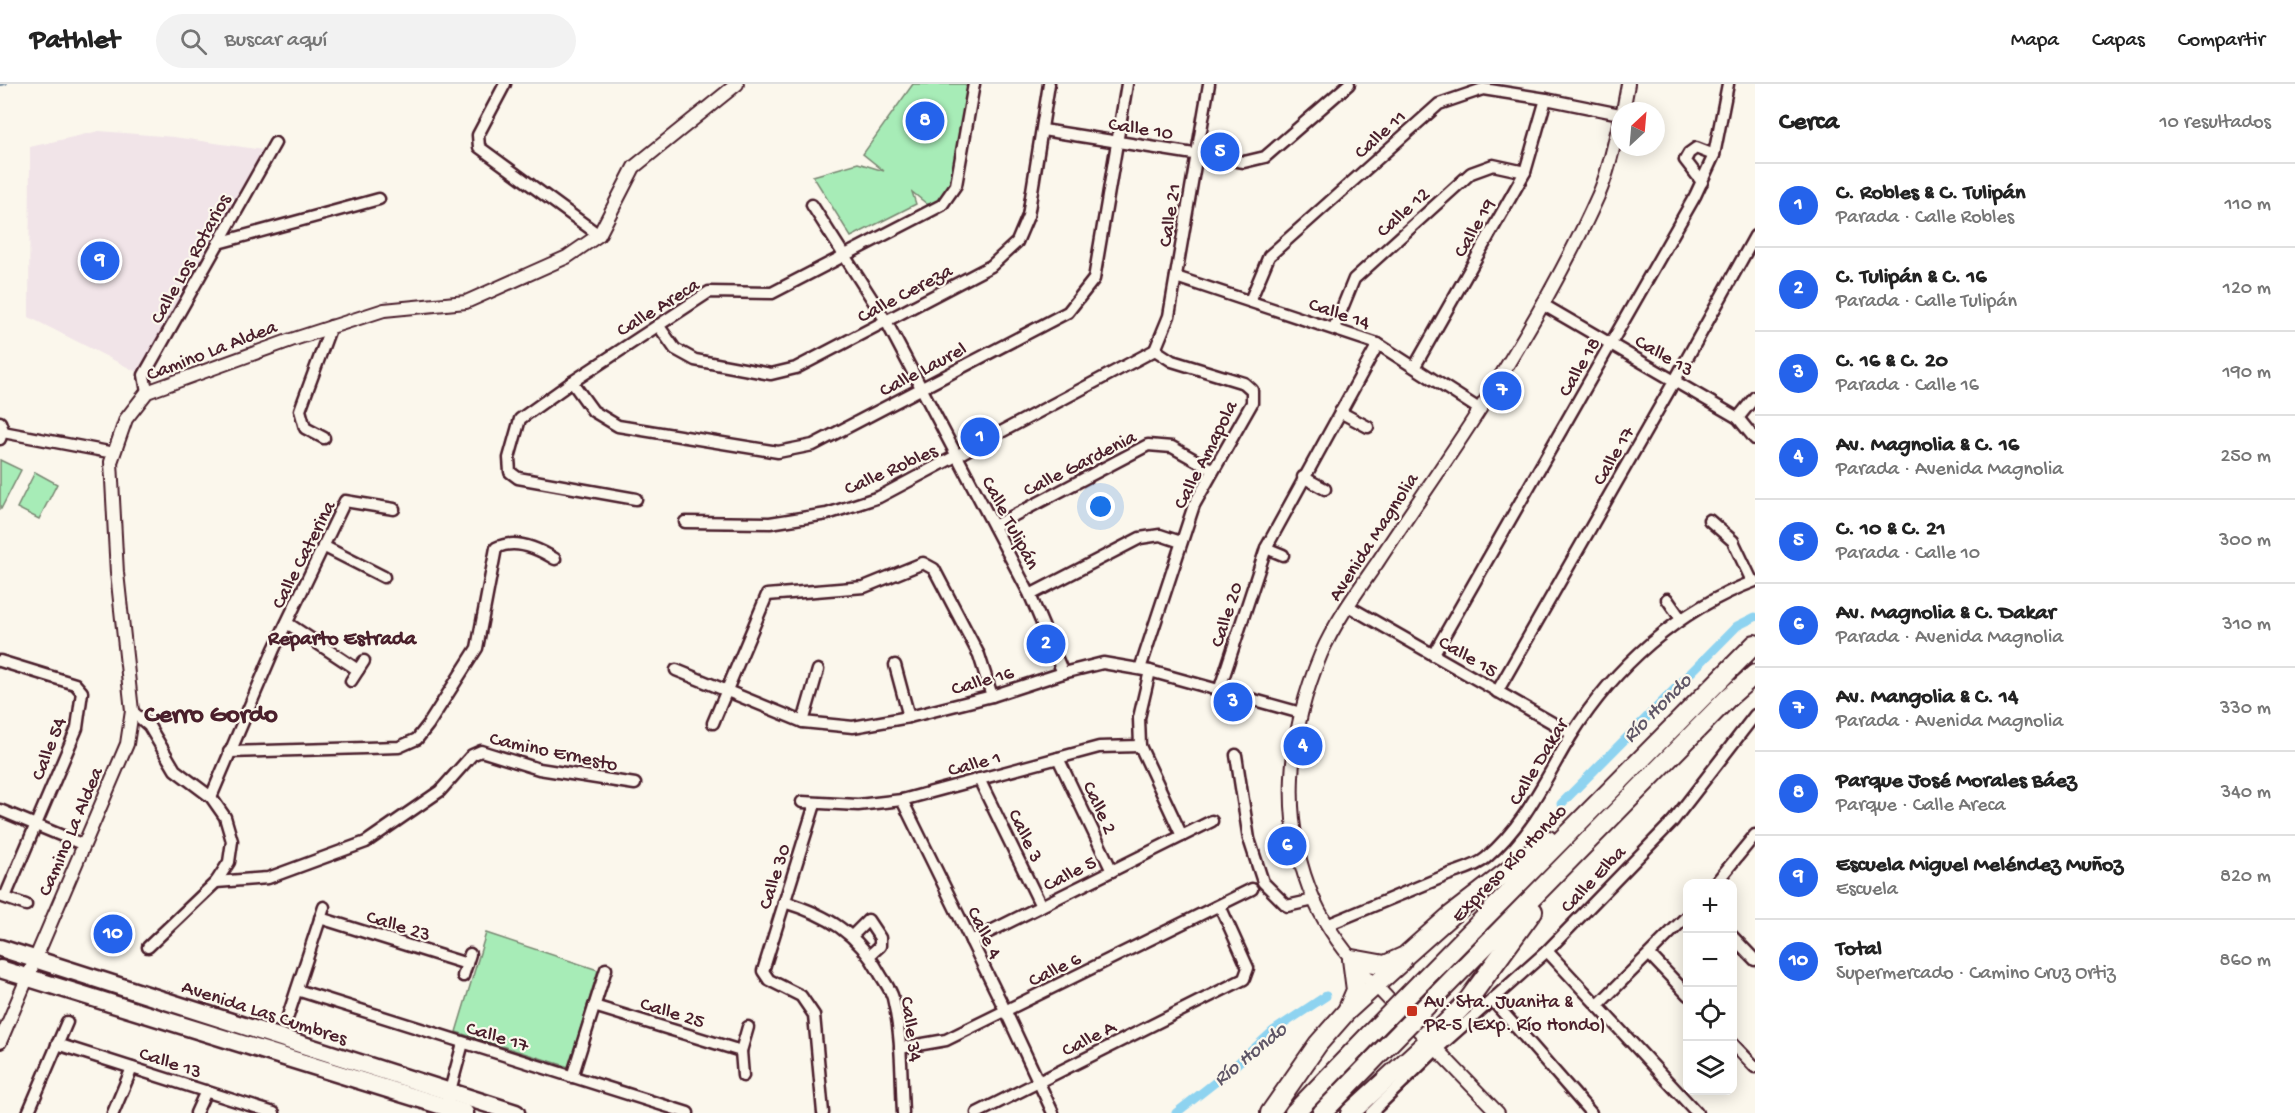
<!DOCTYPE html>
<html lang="es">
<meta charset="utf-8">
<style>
:root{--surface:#fff;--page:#f2f2f2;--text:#222;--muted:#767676;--line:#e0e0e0;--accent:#2563eb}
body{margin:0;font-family:"Gochi Hand",sans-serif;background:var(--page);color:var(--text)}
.controls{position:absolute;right:18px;bottom:18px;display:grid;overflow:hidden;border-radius:12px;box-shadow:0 3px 15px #0003}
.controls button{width:54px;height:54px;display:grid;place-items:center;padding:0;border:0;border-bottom:2px solid var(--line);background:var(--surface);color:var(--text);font:30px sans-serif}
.compass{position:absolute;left:1611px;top:18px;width:54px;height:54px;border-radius:50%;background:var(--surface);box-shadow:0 3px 15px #0003;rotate:26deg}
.you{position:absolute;left:1101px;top:423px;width:21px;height:21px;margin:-15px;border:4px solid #fff;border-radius:50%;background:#1a73e8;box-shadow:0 0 0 9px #1a73e833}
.badge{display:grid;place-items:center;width:39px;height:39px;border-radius:50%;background:var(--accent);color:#fff;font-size:20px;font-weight:700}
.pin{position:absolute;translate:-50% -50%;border:3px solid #fff;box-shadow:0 2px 6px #0006}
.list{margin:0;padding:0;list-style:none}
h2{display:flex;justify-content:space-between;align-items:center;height:78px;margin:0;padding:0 24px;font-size:26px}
h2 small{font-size:20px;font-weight:400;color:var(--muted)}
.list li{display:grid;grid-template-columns:39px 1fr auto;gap:18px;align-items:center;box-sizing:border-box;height:84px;padding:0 24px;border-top:2px solid var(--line)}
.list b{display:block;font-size:22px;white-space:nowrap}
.list p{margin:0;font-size:20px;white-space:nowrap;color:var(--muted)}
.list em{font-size:20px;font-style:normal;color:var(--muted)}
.icon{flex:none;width:33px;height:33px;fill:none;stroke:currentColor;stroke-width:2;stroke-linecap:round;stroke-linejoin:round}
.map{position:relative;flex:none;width:1755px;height:1029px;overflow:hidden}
header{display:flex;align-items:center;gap:36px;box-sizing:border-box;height:84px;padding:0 30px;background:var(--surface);border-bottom:2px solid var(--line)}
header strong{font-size:28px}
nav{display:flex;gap:33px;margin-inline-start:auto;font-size:21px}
.search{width:420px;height:54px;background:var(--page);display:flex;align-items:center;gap:15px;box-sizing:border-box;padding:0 21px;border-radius:33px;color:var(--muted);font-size:22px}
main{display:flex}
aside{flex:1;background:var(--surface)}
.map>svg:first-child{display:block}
.built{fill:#f1e4e8}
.green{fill:#a7ecb7;stroke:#788671;stroke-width:1.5}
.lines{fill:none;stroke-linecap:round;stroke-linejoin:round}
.stream{stroke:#738ba1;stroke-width:2}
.canal{stroke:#8ed3f0;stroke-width:9}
.minor-casing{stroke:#4a1f2b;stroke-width:15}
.tertiary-casing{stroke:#4a1f2b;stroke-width:16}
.trunk-casing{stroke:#4a1f2b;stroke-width:21}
.motorway-casing{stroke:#4a1f2b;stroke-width:22}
.minor{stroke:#fbf7ec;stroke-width:10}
.tertiary{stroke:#fbf7ec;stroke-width:12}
.trunk{stroke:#fbf7ec;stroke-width:16}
.motorway{stroke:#fbf7ec;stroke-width:18}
.motorway-bridge-casing{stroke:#4a1f2b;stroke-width:22;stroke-linecap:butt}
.motorway-bridge{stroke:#fbf7ec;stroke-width:18}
.poi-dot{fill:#c8321e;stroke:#fbf7ec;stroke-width:2}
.labels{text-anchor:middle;stroke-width:4.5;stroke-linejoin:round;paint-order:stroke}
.street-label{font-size:20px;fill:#4a1f2b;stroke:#fbf7ec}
.poi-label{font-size:20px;fill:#4a1f2b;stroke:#fbf7ec;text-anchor:start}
.neighbourhood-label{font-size:21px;font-weight:bold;fill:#4a1f2b;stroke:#fbf7ec}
.water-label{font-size:21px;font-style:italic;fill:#5e5566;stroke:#fbf7ec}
.district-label{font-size:26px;font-weight:bold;fill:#4a1f2b;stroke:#fbf7ec}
</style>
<header>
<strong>Pathlet</strong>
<div class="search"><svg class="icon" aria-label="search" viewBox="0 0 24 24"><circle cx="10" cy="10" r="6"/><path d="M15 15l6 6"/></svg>Buscar aquí</div>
<nav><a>Mapa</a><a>Capas</a><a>Compartir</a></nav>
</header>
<main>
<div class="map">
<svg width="1755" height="1029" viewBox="0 0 1755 1029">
<rect width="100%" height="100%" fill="#fbf7ec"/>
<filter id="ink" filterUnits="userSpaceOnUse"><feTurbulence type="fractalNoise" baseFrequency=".0167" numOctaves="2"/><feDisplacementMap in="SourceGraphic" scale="12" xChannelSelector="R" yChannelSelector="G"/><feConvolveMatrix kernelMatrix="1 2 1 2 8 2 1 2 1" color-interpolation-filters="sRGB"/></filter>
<g filter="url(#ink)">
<polygon class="built" points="99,47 174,53 263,66 139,289 29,233 30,63"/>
<g class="green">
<polygon points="913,0 964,0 970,4 951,97 943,111 934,120 927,120 912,108 916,120 851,153 813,92 858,79 884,87 863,70"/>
<polygon points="0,376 21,386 1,425 0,425"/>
<polygon points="35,388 57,400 39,435 17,424"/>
<polygon points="486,849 598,886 569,983 456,948"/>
</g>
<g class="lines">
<polyline class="stream" points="0,1 6,0"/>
<g class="canal">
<polyline points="1561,720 1737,542 1755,533"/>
<polyline points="1176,1029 1227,989 1273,947 1326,912"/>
</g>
<g class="minor-casing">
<g id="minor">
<polyline points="505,0 478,51 479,63 599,151"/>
<polyline points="1043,46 1244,78 1265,73 1349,0"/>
<polyline points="1702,98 1685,76 1689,69 1696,64 1714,71"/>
<polyline points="812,121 886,237 1030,511 1063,589"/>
<polyline points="218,159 379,115"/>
<polyline points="1176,193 1378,260 1479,325"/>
<polyline points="1250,217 1269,172 1439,20 1483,5 1546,15 1620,30"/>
<polyline points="1542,220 1738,334 1755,355"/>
<polyline points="658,241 675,265 695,276 771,290 796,284 991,182 1017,158 1028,132 1049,0"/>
<polyline points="1334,244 1354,195 1471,89 1493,81 1525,88"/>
<polyline points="1155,266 1169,232 1209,0"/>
<polyline points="1415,282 1525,88 1546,15"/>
<polyline points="572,298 593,327 618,342 778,368 813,361 1068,228 1094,195 1127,0"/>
<polyline points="147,308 144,291 275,59"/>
<polyline points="1340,328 1368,343"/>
<polyline points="1738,334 1755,313"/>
<polyline points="0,338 3,346 0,355"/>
<polyline points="3,348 114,369"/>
<polyline points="324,354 305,344 300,326 331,242"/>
<polyline points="1303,393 1325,405"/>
<polyline points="636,415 518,394 510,388 509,374 520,335 572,298 709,208 772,209 942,121 956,101 974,0"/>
<polyline points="1709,436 1733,457 1752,497"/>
<polyline points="685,438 770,439 827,430 879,413 1155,266"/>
<polyline points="994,442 1148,361 1172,363 1213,386"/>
<polyline points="323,462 384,493"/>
<polyline points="1266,464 1283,471"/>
<polyline points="1030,511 1140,454 1160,451 1181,458"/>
<polyline points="1667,515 1681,535"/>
<polyline points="1348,522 1572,650"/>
<polyline points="287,539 358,586"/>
<polyline points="1433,571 1695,112 1714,71 1728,0"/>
<polyline points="0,577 75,600 82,608 77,644 5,813"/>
<polyline points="895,581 909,633"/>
<polyline points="1140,585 1194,421 1252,319 1252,306 1244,299 1172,277 1155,266"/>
<polyline points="676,586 803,638 853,643 909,633 992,612 1063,589 1103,579 1150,587 1301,629"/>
<polyline points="1150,587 1139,634 1140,662 1182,752"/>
<polyline points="351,597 364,577"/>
<polyline points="1219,607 1266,464 1378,260"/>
<polyline points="1497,608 1675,296 1755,152"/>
<polyline points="132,627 149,642 175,686 211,713 225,733 232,757 229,778 216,798 148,863"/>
<polyline points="803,638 818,586"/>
<polyline points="713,639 767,511 864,503 923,479 934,485 979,571 992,612"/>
<path d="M 229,668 L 399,663 L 417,655 L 428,641 L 477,564 L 496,464 C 515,454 539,465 555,475"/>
<polyline points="1236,671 1249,755 1263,798 1287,822 1314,816"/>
<polyline points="1058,674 1112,787"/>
<polyline points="979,695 1041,822"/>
<polyline points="211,713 274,565 345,417 394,425"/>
<polyline points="902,716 1006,928 1053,1029"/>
<polyline points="802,718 858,721 902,716 1099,663 1140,662"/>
<polyline points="815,720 763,887 769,896 801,912 814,931 823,1029"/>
<polyline points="0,726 84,761"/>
<polyline points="216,798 268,794 366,758 440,707 472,671 481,667 539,685 635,700"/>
<polyline points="1715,800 1755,751"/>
<polyline points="0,812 26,821"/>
<path d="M 784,818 C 827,831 858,849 880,890 C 884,897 891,906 893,914 C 902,951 901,991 903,1029"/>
<polyline points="320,834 467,880"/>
<path d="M 1327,841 C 1367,825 1406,808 1445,792 C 1457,787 1476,783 1486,774 C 1525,741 1545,695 1571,652 C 1615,582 1678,526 1755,497"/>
<polyline points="852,852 868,836 880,854 880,862 870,871"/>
<polyline points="1732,852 1755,876"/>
<polyline points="971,857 1212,737"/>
<polyline points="1547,867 1697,1029"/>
<polyline points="1650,871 1688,911"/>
<polyline points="463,892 470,870"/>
<polyline points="297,906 688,1029"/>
<polyline points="1493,917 1591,1029"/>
<polyline points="594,922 741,967"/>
<polyline points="1597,922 1688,831"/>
<polyline points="288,932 324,823"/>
<polyline points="1732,959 1755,983"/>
<polyline points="57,960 274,1029"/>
<polyline points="900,964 946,956 1252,805"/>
<polyline points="743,992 741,967 748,943"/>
<polyline points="572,993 606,885"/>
<polyline points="448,1014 463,959"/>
<polyline points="28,1029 67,938"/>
<polyline points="113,1029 132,984"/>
<polyline points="196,1029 206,1007"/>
<polyline points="977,1029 1244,895 1248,884 1220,822"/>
<polyline points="1371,1029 1437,965 1547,867 1673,737 1755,631"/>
</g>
</g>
<g class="tertiary-casing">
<g id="tertiary">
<polyline points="1623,27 1628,0"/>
<polyline points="0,958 127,660 132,627 117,489 111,378 126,335 147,308 291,256 384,226 466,218 567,173 599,151 634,83 737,0"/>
<path d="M 1498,1029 L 1373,899 C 1350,875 1328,847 1314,816 C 1279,737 1288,648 1321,570 C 1335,538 1357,508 1377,479 C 1411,427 1447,377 1480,325 C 1523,257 1565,186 1598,112 C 1609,89 1613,62 1620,37"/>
</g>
</g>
<g class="trunk-casing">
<g id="trunk">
<polyline points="0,864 516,1029"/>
<polyline points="0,885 465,1029"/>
</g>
</g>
<g class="motorway-casing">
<g id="motorway">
<polyline points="1421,898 1755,560"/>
<polyline points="1435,913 1729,613 1755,590"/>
<polyline points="1347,927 1356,906 1352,875 1385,881 1405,872 1451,831 1548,756"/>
<polyline points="1270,1029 1318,960 1347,927 1402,877"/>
<polyline points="1294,1029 1370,950"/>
<polyline points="1322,1029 1384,965"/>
<polyline points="1350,1029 1428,957 1466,919 1533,827"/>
</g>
</g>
<use href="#minor" class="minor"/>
<use href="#tertiary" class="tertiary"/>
<use href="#trunk" class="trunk"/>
<use href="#motorway" class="motorway"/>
<g class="motorway-bridge-casing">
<g id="motorway-bridge">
<polyline points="1370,950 1421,898"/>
<polyline points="1384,965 1435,913"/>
</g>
</g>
<use href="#motorway-bridge" class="motorway-bridge"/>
</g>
</g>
<rect class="poi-dot" x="1406" y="921" width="12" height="12" rx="3"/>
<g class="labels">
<g class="street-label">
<text transform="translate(1141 43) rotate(9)" y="7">Calle 10</text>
<text transform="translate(1379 49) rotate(-42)" y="7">Calle 11</text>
<text transform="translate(1402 127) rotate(-42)" y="7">Calle 12</text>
<text transform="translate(1168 131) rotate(-81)" y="7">Calle 21</text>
<text transform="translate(1473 143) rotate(-60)" y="7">Calle 19</text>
<text transform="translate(189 174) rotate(-61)" y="7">Calle Los Rotarios</text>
<text transform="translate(904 208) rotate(-28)" y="7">Calle Cereza</text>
<text transform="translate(657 222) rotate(-32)" y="7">Calle Areca</text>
<text transform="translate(1340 228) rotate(19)" y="7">Calle 14</text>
<text transform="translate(211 265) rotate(-21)" y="7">Camino La Aldea</text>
<text transform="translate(1665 270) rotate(30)" y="7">Calle 13</text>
<text transform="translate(1578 282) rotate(-60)" y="7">Calle 18</text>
<text transform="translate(922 284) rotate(-28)" y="7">Calle Laurel</text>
<text transform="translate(1204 370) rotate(-63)" y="7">Calle Amapola</text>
<text transform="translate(1612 371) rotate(-60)" y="7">Calle 17</text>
<text transform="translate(1079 378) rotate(-27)" y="7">Calle Gardenia</text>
<text transform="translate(890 384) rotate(-24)" y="7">Calle Robles</text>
<text transform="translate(1012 438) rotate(62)" y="7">Calle Tulipán</text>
<text transform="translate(1372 452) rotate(-57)" y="7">Avenida Magnolia</text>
<text transform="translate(302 470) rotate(-63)" y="7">Calle Caterina</text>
<text transform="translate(1225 530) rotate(-72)" y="7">Calle 20</text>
<text transform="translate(1469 571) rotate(30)" y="7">Calle 15</text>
<text transform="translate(982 595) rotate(-16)" y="7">Calle 16</text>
<text transform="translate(47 664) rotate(-69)" y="7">Calle 54</text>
<text transform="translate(554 666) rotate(12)" y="7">Camino Ernesto</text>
<text transform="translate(1537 677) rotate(-59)" y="7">Calle Dakar</text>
<text transform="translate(974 678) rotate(-15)" y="7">Calle 1</text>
<text transform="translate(1101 723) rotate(65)" y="7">Calle 2</text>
<text transform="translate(69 747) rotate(-67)" y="7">Camino La Aldea</text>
<text transform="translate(1027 751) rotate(64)" y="7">Calle 3</text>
<text transform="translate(1508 778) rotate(-46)" y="7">Expreso Río Hondo</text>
<text transform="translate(1069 788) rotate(-27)" y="7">Calle 5</text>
<text transform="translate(773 792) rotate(-72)" y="7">Calle 30</text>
<text transform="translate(1592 794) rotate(-46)" y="7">Calle Elba</text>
<text transform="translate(399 840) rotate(17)" y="7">Calle 23</text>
<text transform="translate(986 848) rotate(64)" y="7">Calle 4</text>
<text transform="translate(1054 884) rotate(-26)" y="7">Calle 6</text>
<text transform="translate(265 927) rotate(18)" y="7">Avenida Las Cumbres</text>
<text transform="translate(673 927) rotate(17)" y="7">Calle 25</text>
<text transform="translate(913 945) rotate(82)" y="7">Calle 34</text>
<text transform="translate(498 951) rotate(17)" y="7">Calle 17</text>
<text transform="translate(1088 953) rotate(-27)" y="7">Calle A</text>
<text transform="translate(171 977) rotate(18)" y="7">Calle 13</text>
</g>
<g class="poi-label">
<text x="1424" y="923">Av. Sta. Juanita &amp;<tspan x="1424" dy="23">PR-5 (Exp. Río Hondo)</tspan></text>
</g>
<g class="neighbourhood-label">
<text x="342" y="560">Reparto Estrada</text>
</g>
<g class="water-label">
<text transform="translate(1656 623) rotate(-45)" y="7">Río Hondo</text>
<text transform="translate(1249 969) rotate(-39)" y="7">Río Hondo</text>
</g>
<g class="district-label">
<text x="211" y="637">Cerro Gordo</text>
</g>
</g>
</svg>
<div class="controls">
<button>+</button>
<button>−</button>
<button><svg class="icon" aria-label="locate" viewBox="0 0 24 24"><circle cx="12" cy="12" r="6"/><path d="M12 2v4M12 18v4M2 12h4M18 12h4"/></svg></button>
<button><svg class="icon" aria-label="layers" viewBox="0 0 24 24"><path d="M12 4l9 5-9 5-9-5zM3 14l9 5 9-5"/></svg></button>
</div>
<svg class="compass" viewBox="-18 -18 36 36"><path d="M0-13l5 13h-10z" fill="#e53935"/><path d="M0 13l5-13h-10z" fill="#767676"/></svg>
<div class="you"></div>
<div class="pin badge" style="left:980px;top:353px">1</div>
<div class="pin badge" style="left:1046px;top:560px">2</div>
<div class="pin badge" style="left:1233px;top:618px">3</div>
<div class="pin badge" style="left:1303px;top:662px">4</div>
<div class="pin badge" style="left:1220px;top:68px">5</div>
<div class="pin badge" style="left:1287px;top:762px">6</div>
<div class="pin badge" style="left:1502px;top:307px">7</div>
<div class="pin badge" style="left:925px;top:37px">8</div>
<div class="pin badge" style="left:100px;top:177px">9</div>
<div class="pin badge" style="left:113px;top:850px">10</div>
</div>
<aside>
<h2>Cerca<small>10 resultados</small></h2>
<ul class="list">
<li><span class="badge">1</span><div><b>C. Robles &amp; C. Tulipán</b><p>Parada · Calle Robles</p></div><em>110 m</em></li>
<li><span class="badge">2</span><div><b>C. Tulipán &amp; C. 16</b><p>Parada · Calle Tulipán</p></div><em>120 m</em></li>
<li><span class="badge">3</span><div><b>C. 16 &amp; C. 20</b><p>Parada · Calle 16</p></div><em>190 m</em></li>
<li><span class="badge">4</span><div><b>Av. Magnolia &amp; C. 16</b><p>Parada · Avenida Magnolia</p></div><em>250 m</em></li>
<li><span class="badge">5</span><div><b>C. 10 &amp; C. 21</b><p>Parada · Calle 10</p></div><em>300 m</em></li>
<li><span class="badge">6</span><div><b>Av. Magnolia &amp; C. Dakar</b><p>Parada · Avenida Magnolia</p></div><em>310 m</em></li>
<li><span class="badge">7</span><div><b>Av. Mangolia &amp; C. 14</b><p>Parada · Avenida Magnolia</p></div><em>330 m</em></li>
<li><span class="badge">8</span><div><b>Parque José Morales Báez</b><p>Parque · Calle Areca</p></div><em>340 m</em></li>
<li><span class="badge">9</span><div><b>Escuela Miguel Meléndez Muñoz</b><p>Escuela</p></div><em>820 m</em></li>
<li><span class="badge">10</span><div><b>Total</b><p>Supermercado · Camino Cruz Ortiz</p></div><em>860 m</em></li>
</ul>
</aside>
</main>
